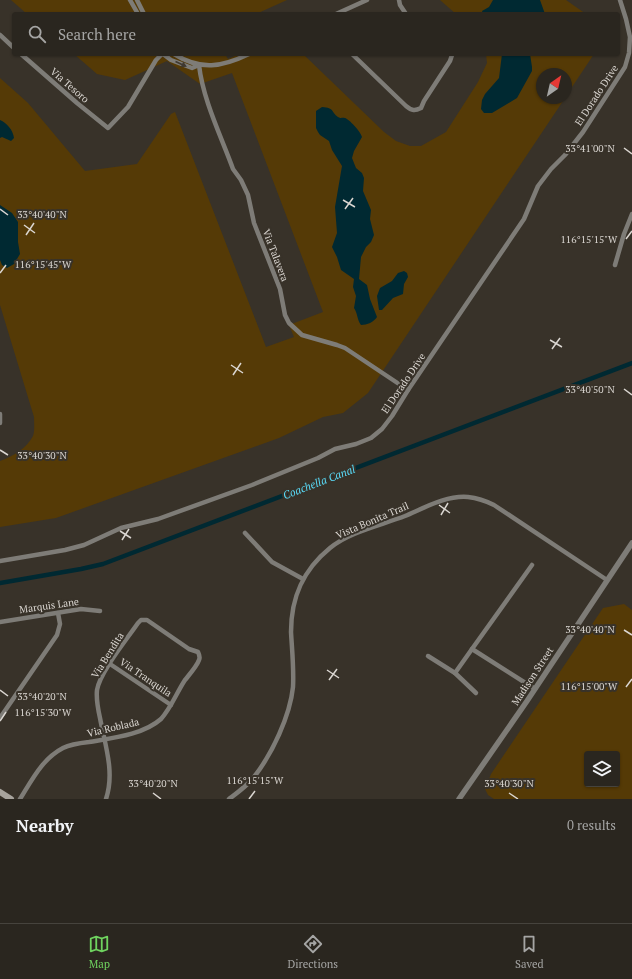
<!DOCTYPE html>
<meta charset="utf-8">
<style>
:root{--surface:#2a261f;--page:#322e28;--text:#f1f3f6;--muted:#a5a5a4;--line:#46433d;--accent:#6fd35f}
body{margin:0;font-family:"PT Serif",serif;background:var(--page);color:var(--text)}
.controls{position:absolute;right:12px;bottom:12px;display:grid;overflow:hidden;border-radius:4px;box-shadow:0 1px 3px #0004}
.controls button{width:36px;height:36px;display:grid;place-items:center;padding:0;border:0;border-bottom:1px solid var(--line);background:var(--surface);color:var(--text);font:20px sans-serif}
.compass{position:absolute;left:536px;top:68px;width:36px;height:36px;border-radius:50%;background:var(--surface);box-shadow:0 1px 3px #0004;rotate:34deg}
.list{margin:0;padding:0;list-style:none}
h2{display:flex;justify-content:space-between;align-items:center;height:52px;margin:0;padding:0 16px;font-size:17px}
h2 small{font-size:13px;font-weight:400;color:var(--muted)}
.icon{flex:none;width:22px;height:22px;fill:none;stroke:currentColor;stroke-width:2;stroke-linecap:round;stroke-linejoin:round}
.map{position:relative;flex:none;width:632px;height:799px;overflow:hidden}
.search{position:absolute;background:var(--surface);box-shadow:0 1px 3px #0004;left:12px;right:12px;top:12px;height:44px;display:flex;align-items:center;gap:10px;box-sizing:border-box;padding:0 14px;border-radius:4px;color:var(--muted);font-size:15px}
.sheet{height:124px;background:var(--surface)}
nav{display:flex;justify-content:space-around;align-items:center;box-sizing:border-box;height:56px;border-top:1px solid var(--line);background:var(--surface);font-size:11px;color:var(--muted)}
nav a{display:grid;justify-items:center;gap:2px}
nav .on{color:var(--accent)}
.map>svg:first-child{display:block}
.green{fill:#553a06;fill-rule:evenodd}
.water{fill:#002932}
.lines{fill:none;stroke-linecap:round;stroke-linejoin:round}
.canal{stroke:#002932;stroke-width:4.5}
.minor{stroke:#7e7c77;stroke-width:4.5}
.tertiary{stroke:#7e7c77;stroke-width:5.5}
.secondary{stroke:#a8a49d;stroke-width:6}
.oneway{fill:#3f3931}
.ticks{fill:none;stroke:#dad6d1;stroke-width:1.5}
.labels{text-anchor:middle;stroke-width:4;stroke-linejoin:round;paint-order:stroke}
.street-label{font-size:10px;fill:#dad6d1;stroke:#383229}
.water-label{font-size:11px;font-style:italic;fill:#59dbf8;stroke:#383229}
.ticks-label{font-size:10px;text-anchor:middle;fill:#dad6d1;stroke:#383229;stroke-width:4;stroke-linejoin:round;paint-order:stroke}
</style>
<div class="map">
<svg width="632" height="799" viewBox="0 0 632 799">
<rect width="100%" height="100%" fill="#383229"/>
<g class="green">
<polygon points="11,0 287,0 256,14 27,14"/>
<polygon points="440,0 566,0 586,14 456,14"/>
<path d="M 74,54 L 225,54 L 228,59 L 239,54 L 303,54 L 384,132 L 396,141 L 410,146 L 421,146 L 446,132 L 478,82 L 487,63 L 486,54 L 594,54 L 566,96 L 566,74 L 542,74 L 542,98 L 565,98 L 368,393 L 343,413 L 323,417 L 279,438 L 56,518 L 0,527 L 0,461 C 12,457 27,448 33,436 C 35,430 34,423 34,417 L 0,305 L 0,78 L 28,103 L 85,171 L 137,164 L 171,114 L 175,112 L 266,347 L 294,337 L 289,325 L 323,312 L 232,73 L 200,84 L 167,61 L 125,80 L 97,74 Z"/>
<path d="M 624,604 L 632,610 L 632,799 L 494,799 L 488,795 L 485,789 L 491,774 L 603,608 ZM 587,754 L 617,754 L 617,784 L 587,784 Z"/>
</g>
<g class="water">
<polygon points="493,0 540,0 545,14 483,14 482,11 489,7"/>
<polygon points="502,54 530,54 532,67 532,71 517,98 492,113 484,113 481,109 482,100 485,94 499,78"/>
<path d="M 322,107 C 335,108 331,112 338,117 C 342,119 341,117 345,118 C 349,119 361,132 362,137 L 354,151 L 352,158 L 356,168 L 362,173 L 364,178 L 363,191 L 371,210 L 370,219 L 374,235 L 371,242 L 366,247 L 361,257 L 359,279 L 367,285 L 370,299 L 377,317 C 374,322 367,325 361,325 C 357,320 358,314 354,308 L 356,296 L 353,287 L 354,279 L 341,270 L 337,257 L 332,247 L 337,233 L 335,207 L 342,166 L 332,150 L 329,141 L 320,135 L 318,132 L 316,128 L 316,111 Z"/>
<path d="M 0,120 C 7,123 13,130 14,138 L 11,141 L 2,137 L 0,138 Z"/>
<polygon points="0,205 12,213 18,222 18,242 20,254 14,264 7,268 2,265 0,260"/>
<polygon points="404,271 407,273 408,277 404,284 403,294 393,298 382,310 379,310 377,296 380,288 392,281 398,273"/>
</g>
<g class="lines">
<polyline class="canal" points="0,583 81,569 103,564 632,363"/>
<g class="minor">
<polyline points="130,0 138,14"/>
<polyline points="137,0 144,14"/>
<polyline points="399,0 400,5 406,14"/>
<polyline points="336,14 367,0"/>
<polyline points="0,35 14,48"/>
<polyline points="21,54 77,103 108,128 128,107 156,60 162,54"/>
<polyline points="163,54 171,60 192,68 199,65"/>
<path d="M 174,54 C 201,71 222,67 249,54"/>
<path d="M 352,54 L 406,106 C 412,111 415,111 421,108 L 424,101 L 450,61 L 452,55 L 450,54"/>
<path d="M 199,65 C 203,100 221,136 233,169 L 241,180 L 248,195 L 254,223 L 280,289 L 285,315 L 289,323 L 302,335 L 337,345 L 345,348 L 408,390"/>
<polyline points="615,265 624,234 632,214"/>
<polyline points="0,414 0,423"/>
<polyline points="245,533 272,562 303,579"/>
<polyline points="0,561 65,550 84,545 121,528 158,519 252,485 318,458 335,449 356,444 371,438 382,429 392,416 408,390 524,219 538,186 551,169 565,155 583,132 625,67 629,53 630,37 626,19 620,0"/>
<polyline points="532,565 472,649 535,689"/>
<polyline points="0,622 81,609 100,611"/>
<polyline points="472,649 455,673 476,693"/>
<polyline points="428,656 455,673"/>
<polyline points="110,664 171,705"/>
<polyline points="0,718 57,635 60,624 58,613"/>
<path d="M 20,799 C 32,780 42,759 63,748 C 71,744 80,743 89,742 C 112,738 143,735 161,719 C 171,708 177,692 185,680 C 189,675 197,666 199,660 C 200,658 199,654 198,652 L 189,649 L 147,620 L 141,620 L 138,623 C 127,639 100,672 97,690 C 96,699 98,709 100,718 C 105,745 115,772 106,799"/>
<path d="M 229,799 C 237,793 247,786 254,777 C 272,754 290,716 293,687 C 294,668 292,650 291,632 C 291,597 303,570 330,548 C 349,532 382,525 405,516 C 424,508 447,495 468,497 C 477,498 486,501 494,505 L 607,580"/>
</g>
<polyline class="tertiary" points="459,799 527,701 632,543"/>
<polyline class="secondary" points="0,792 11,799"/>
</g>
<defs><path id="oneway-solid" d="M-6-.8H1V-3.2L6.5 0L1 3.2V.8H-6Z"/></defs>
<use class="oneway" href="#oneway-solid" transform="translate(181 64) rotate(24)"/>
<path class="ticks" d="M 624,148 L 632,154M 343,200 L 355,207M 0,209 L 8,215M 345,209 L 353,198M 24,225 L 35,233M 26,235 L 34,223M 626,239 L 632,231M 0,273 L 6,265M 550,340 L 562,347M 552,349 L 560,338M 231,365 L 243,373M 233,375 L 241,363M 624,389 L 632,395M 0,450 L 8,455M 439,505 L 450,513M 441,515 L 448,503M 120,531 L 131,538M 122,540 L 129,529M 624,630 L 632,635M 327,670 L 339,678M 329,680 L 337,669M 626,687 L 632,679M 0,690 L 8,696M 0,721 L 6,712M 153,793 L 161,799M 509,793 L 518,799M 249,799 L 255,791"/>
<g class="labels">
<g class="street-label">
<text transform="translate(70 85) rotate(41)" y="4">Via Tesoro</text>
<text transform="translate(596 95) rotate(-57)" y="4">El Dorado Drive</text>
<text transform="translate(276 255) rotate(69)" y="4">Via Talavera</text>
<text transform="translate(403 383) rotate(-56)" y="4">El Dorado Drive</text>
<text transform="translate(372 520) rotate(-23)" y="4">Vista Bonita Trail</text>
<text transform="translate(49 605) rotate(-8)" y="4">Marquis Lane</text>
<text transform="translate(107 655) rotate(-58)" y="4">Via Bendita</text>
<text transform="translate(532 676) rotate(-57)" y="4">Madison Street</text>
<text transform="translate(146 677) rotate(34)" y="4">Via Tranquila</text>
<text transform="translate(113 727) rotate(-13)" y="4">Via Roblada</text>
</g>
<g class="water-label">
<text transform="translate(319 482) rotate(-21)" y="4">Coachella Canal</text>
</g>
</g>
<g class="ticks-label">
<text x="590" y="152">33°41'00"N</text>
<text x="42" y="218">33°40'40"N</text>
<text x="589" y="243">116°15'15"W</text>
<text x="43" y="268">116°15'45"W</text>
<text x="590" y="393">33°40'50"N</text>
<text x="42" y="459">33°40'30"N</text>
<text x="590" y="633">33°40'40"N</text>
<text x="589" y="690">116°15'00"W</text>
<text x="42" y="700">33°40'20"N</text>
<text x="43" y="716">116°15'30"W</text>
<text x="255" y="784">116°15'15"W</text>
<text x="153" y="787">33°40'20"N</text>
<text x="509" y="787">33°40'30"N</text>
</g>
</svg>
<div class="controls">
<button><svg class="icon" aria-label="layers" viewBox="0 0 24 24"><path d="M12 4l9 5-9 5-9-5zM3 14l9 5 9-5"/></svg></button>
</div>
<svg class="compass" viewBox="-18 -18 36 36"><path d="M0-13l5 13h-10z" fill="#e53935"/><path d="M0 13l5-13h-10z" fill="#a5a5a4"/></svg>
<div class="search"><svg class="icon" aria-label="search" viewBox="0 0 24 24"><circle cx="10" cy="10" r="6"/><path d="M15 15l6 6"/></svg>Search here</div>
</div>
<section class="sheet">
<h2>Nearby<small>0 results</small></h2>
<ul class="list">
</ul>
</section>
<nav>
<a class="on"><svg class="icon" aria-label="map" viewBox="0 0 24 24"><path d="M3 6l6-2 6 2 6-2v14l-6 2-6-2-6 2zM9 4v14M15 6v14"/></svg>Map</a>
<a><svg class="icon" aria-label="directions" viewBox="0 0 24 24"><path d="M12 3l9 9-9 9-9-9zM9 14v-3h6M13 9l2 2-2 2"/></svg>Directions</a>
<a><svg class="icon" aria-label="saved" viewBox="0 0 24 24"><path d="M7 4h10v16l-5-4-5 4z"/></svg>Saved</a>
</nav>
